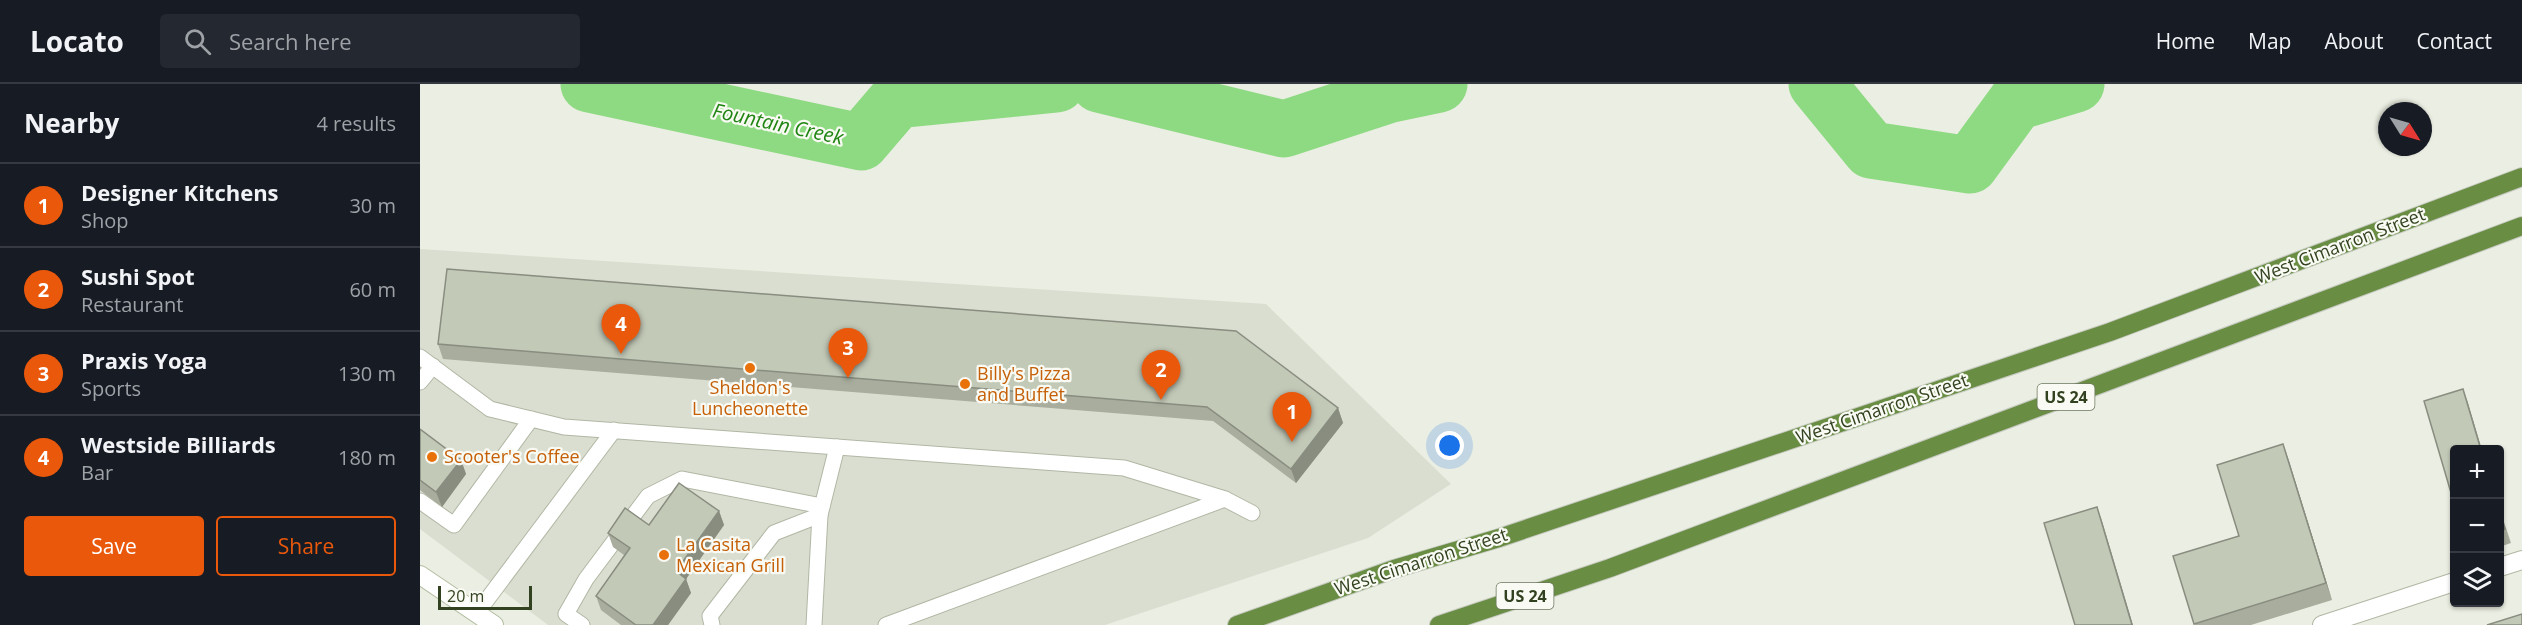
<!DOCTYPE html>
<meta charset="utf-8">
<style>
:root{--surface:#171b24;--page:#242831;--text:#f1f3f6;--muted:#9ea1a6;--line:#363941;--accent:#ea580c}
body{margin:0;font-family:"Open Sans",sans-serif;background:var(--page);color:var(--text)}
.controls{position:absolute;right:18px;bottom:18px;display:grid;overflow:hidden;border-radius:6px;box-shadow:0 2px 4px #0004}
.controls button{width:54px;height:54px;display:grid;place-items:center;padding:0;border:0;border-bottom:2px solid var(--line);background:var(--surface);color:var(--text);font:30px sans-serif}
.compass{position:absolute;left:1958px;top:18px;width:54px;height:54px;border-radius:50%;background:var(--surface);box-shadow:0 2px 4px #0004;rotate:127deg}
.scale{position:absolute;left:18px;bottom:15px;width:94px;box-sizing:border-box;padding-left:6px;border:3px solid #32411f;border-top:0;font-size:16px;line-height:21px;white-space:nowrap;color:#32411f;-webkit-text-stroke:4px #f8faf3;paint-order:stroke}
.you{position:absolute;left:1030px;top:362px;width:21px;height:21px;margin:-15px;border:4px solid #fff;border-radius:50%;background:#1a73e8;box-shadow:0 0 0 9px #1a73e833}
.badge{display:grid;place-items:center;width:39px;height:39px;border-radius:50%;background:var(--accent);color:#fff;font-size:20px;font-weight:700}
.pin{position:absolute;translate:-50% -50px;filter:drop-shadow(0 2px 3px #0008)}
.pin::after{content:'';position:absolute;top:32px;width:21px;height:18px;background:inherit;clip-path:polygon(0 0,100% 0,50% 100%)}
.list{margin:0;padding:0;list-style:none}
h2{display:flex;justify-content:space-between;align-items:center;height:78px;margin:0;padding:0 24px;font-size:26px}
h2 small{font-size:20px;font-weight:400;color:var(--muted)}
.list li{display:grid;grid-template-columns:39px 1fr auto;gap:18px;align-items:center;box-sizing:border-box;height:84px;padding:0 24px;border-top:2px solid var(--line)}
.list b{display:block;font-size:22px;white-space:nowrap}
.list p{margin:0;font-size:20px;white-space:nowrap;color:var(--muted)}
.list em{font-size:20px;font-style:normal;color:var(--muted)}
.actions{display:flex;gap:12px;padding:18px 24px}
.actions a{flex:1;padding:14px 0;border:2px solid var(--accent);border-radius:6px;text-align:center;font-size:21px;color:var(--accent)}
.actions .main{background:var(--accent);color:#fff}
.icon{flex:none;width:33px;height:33px;fill:none;stroke:currentColor;stroke-width:2;stroke-linecap:round;stroke-linejoin:round}
.map{position:relative;flex:none;width:2102px;height:541px;overflow:hidden}
header{display:flex;align-items:center;gap:36px;box-sizing:border-box;height:84px;padding:0 30px;background:var(--surface);border-bottom:2px solid var(--line)}
header strong{font-size:28px}
nav{display:flex;gap:33px;margin-inline-start:auto;font-size:21px}
.search{width:420px;height:54px;background:var(--page);display:flex;align-items:center;gap:15px;box-sizing:border-box;padding:0 21px;border-radius:6px;color:var(--muted);font-size:22px}
main{display:flex}
aside{flex:1;background:var(--surface)}
.map>svg:first-child{display:block}
.built{fill:#daded0}
.lines{fill:none;stroke-linecap:round;stroke-linejoin:round}
.river{stroke:#8eda83;stroke-width:57}
.service-casing{stroke:#b0b7a4;stroke-width:17}
.minor-casing{stroke:#b0b7a4;stroke-width:20}
.secondary-casing{stroke:#b3bea2;stroke-width:20}
.trunk-casing{stroke:#c6cac0;stroke-width:20}
.service{stroke:#fff;stroke-width:15}
.minor{stroke:#fff;stroke-width:18}
.secondary{stroke:#fff;stroke-width:18}
.trunk{stroke:#6a8d44;stroke-width:18}
.wall{fill:#a8ad9d}
.shaded-wall{fill:#888d80}
.building{fill:#c3c9b7;stroke:#888d80;stroke-width:1.5}
.food-dot{fill:#e8710a;stroke:#f8faf3;stroke-width:2}
.labels{text-anchor:middle;stroke-width:4.5;stroke-linejoin:round;paint-order:stroke}
.shield{fill:#f8faf3;stroke:#6d785f;stroke-width:1.5}
.shield-label{font-size:16px;font-weight:bold;fill:#32411f}
.street-label{font-size:18px;fill:#32411f;stroke:#f8faf3}
.food-label{font-size:18px;fill:#c56008;stroke:#f8faf3;text-anchor:start}
.water-label{font-size:20px;font-style:italic;fill:#1f8512;stroke:#f8faf3}
</style>
<header>
<strong>Locato</strong>
<div class="search"><svg class="icon" aria-label="search" viewBox="0 0 24 24"><circle cx="10" cy="10" r="6"/><path d="M15 15l6 6"/></svg>Search here</div>
<nav><a>Home</a><a>Map</a><a>About</a><a>Contact</a></nav>
</header>
<main>
<aside>
<h2>Nearby<small>4 results</small></h2>
<ul class="list">
<li><span class="badge">1</span><div><b>Designer Kitchens</b><p>Shop</p></div><em>30 m</em></li>
<li><span class="badge">2</span><div><b>Sushi Spot</b><p>Restaurant</p></div><em>60 m</em></li>
<li><span class="badge">3</span><div><b>Praxis Yoga</b><p>Sports</p></div><em>130 m</em></li>
<li><span class="badge">4</span><div><b>Westside Billiards</b><p>Bar</p></div><em>180 m</em></li>
</ul>
<div class="actions"><a class="main">Save</a><a>Share</a></div>
</aside>
<div class="map">
<svg width="2102" height="541" viewBox="0 0 2102 541">
<rect width="100%" height="100%" fill="#ebeee2"/>
<polygon class="built" points="0,165 846,220 1031,400 948,454 685,541 128,541 0,445"/>
<g class="lines">
<g class="river">
<polyline points="169,0 441,58 477,16 637,0"/>
<polyline points="679,0 864,45 971,10 1019,0"/>
<polyline points="1397,0 1451,66 1550,81 1596,18 1656,0"/>
</g>
<g class="service-casing">
<g id="service">
<polyline points="0,273 70,325 144,343 704,384 805,415"/>
<polyline points="0,298 13,282"/>
<polyline points="0,417 34,441 111,335"/>
<polyline points="57,529 194,346"/>
<polyline points="162,541 146,530 166,495 228,412 262,395 402,422"/>
<polyline points="292,541 290,532 354,449 400,431"/>
<polyline points="394,541 400,431 417,363"/>
<polyline points="466,541 805,415 832,429"/>
</g>
</g>
<g class="minor-casing">
<g id="minor">
<polyline points="2080,483 2102,476"/>
<polyline points="1902,541 2034,498"/>
</g>
</g>
<g class="secondary-casing">
<polyline id="secondary" points="0,491 74,541"/>
</g>
<g class="trunk-casing">
<g id="trunk">
<polyline points="817,541 974,485 1079,454 1690,248 2102,93"/>
<polyline points="1019,541 1190,484 2102,142"/>
</g>
</g>
<use href="#service" class="service"/>
<use href="#minor" class="minor"/>
<use href="#secondary" class="secondary"/>
<use href="#trunk" class="trunk"/>
</g>
<g class="wall">
<polygon points="18,260 918,324 923,339 876,399 793,337 23,275"/>
<polygon points="0,345 41,376 46,390 22,423 0,406"/>
<polygon points="1863,360 1869,377 1912,516 1831,541 1775,541 1753,472 1819,452"/>
<polygon points="2079,423 2091,459 2079,463"/>
<polygon points="299,427 304,441 266,495 271,509 248,541 201,541 181,526 176,512 204,471 193,463 188,449"/>
</g>
<g class="shaded-wall">
<polygon points="2043,305 2048,319 2062,366 2061,366"/>
<polygon points="918,324 923,339 876,399 871,385"/>
<polygon points="1863,360 1869,377 1912,516 1906,499"/>
<polygon points="41,376 46,390 22,423 16,408"/>
<polygon points="1677,423 1682,437 1713,541 1712,541"/>
<polygon points="299,427 304,441 266,495 271,509 248,541 233,541 256,487"/>
</g>
<g class="building">
<polygon points="27,185 816,247 918,324 871,385 787,323 18,260"/>
<polygon points="2043,305 2061,366 2034,366 2034,419 2004,317"/>
<polygon points="0,345 41,376 16,408 0,396"/>
<polygon points="1863,360 1906,499 1774,540 1753,472 1819,452 1797,381"/>
<polygon points="259,399 299,427 256,487 266,495 233,541 216,541 176,512 210,464 188,449 205,424 229,441"/>
<polygon points="1677,423 1712,541 1655,541 1624,439"/>
<polygon points="2079,425 2085,445 2079,447"/>
<polygon points="2102,530 2102,541 2067,541"/>
</g>
<g class="food-dot">
<circle cx="330" cy="284" r="6"/>
<circle cx="545" cy="300" r="6"/>
<circle cx="12" cy="373" r="6"/>
<circle cx="244" cy="471" r="6"/>
</g>
<g class="labels">
<g class="shield">
<rect x="1617.5" y="300" width="57" height="26" rx="4.5"/>
<rect x="1076.5" y="499" width="57" height="26" rx="4.5"/>
</g>
<g class="shield-label">
<text x="1646" y="319">US 24</text>
<text x="1105" y="518">US 24</text>
</g>
<g class="street-label">
<text transform="translate(1920 162) rotate(-21)" y="6">West Cimarron Street</text>
<text transform="translate(1462 325) rotate(-19)" y="6">West Cimarron Street</text>
<text transform="translate(1001 478) rotate(-18)" y="6">West Cimarron Street</text>
</g>
<g class="food-label">
<text x="557" y="296">Billy's Pizza<tspan x="557" dy="21">and Buffet</tspan></text>
<text x="330" y="310" text-anchor="middle">Sheldon's<tspan x="330" dy="21">Luncheonette</tspan></text>
<text x="24" y="379">Scooter's Coffee</text>
<text x="256" y="467">La Casita<tspan x="256" dy="21">Mexican Grill</tspan></text>
</g>
<g class="water-label">
<text transform="translate(358 40) rotate(12)" y="7">Fountain Creek</text>
</g>
</g>
</svg>
<div class="controls">
<button>+</button>
<button>−</button>
<button><svg class="icon" aria-label="layers" viewBox="0 0 24 24"><path d="M12 4l9 5-9 5-9-5zM3 14l9 5 9-5"/></svg></button>
</div>
<svg class="compass" viewBox="-18 -18 36 36"><path d="M0-13l5 13h-10z" fill="#e53935"/><path d="M0 13l5-13h-10z" fill="#9ea1a6"/></svg>
<div class="scale">20 m</div>
<div class="you"></div>
<div class="pin badge" style="left:872px;top:358px">1</div>
<div class="pin badge" style="left:741px;top:316px">2</div>
<div class="pin badge" style="left:428px;top:294px">3</div>
<div class="pin badge" style="left:201px;top:270px">4</div>
</div>
</main>
